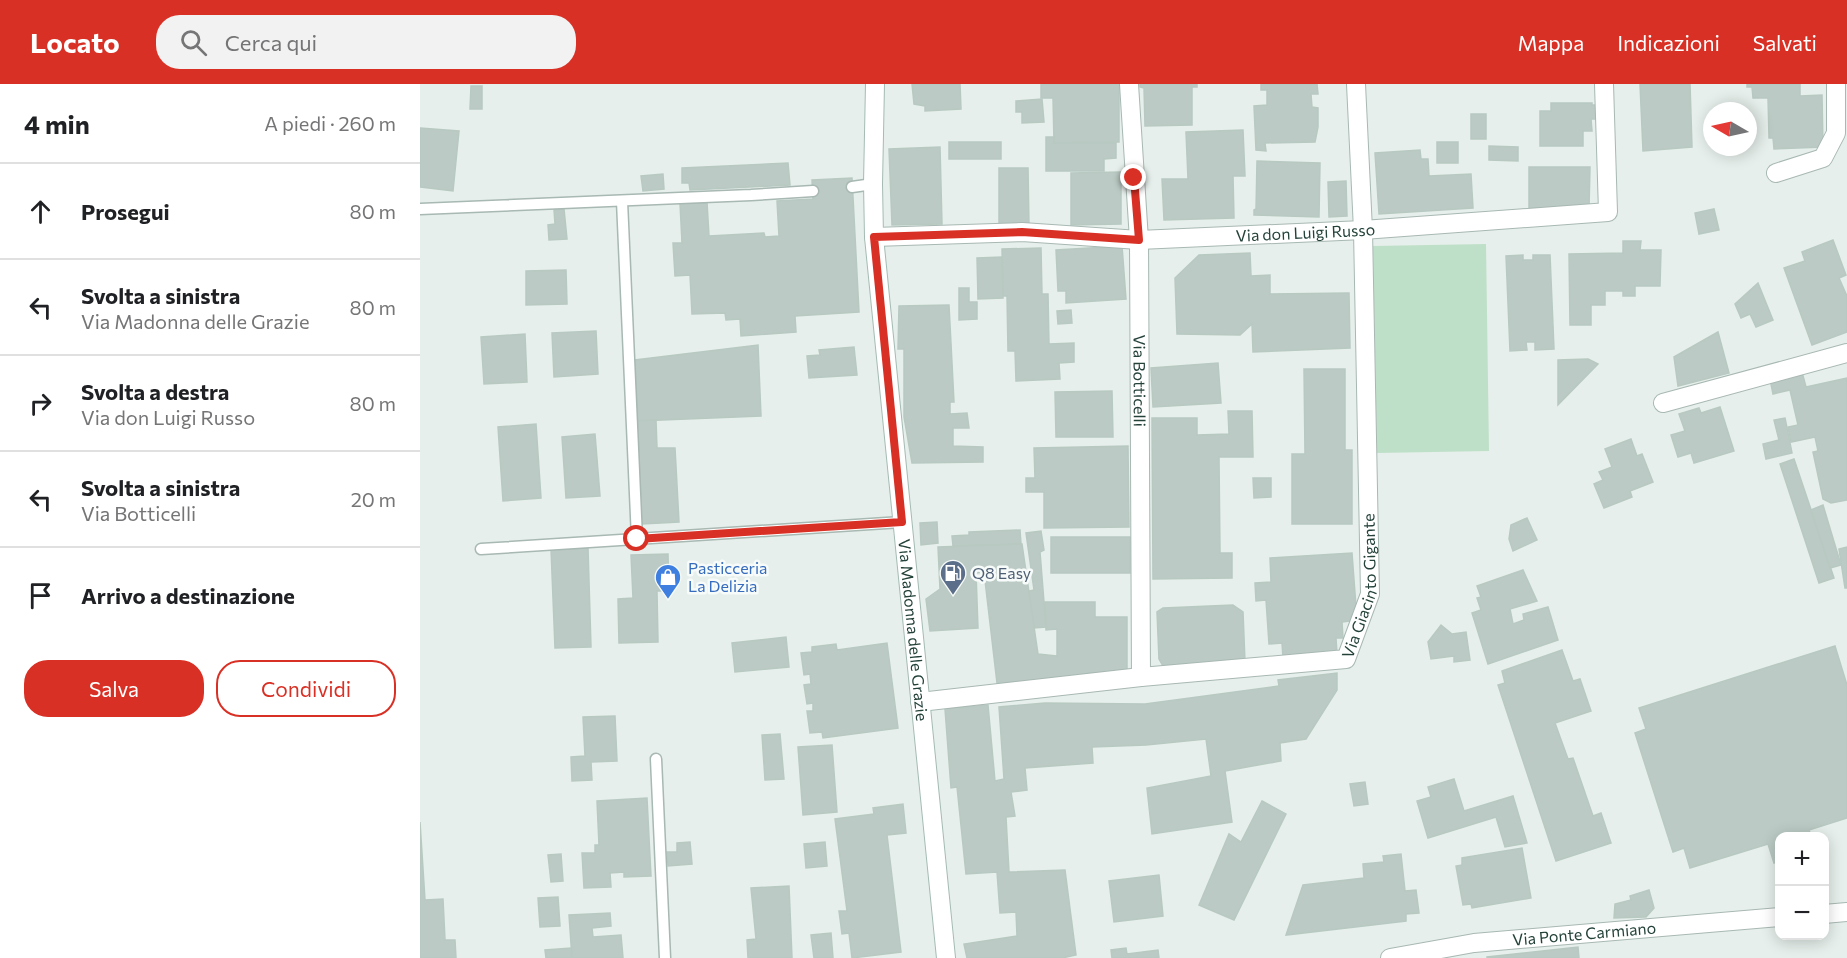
<!DOCTYPE html>
<html lang="it">
<meta charset="utf-8">
<style>
:root{--surface:#fff;--page:#f2f2f2;--text:#202124;--muted:#757577;--line:#e0e0e0;--accent:#d93025}
body{margin:0;font-family:Commissioner,sans-serif;background:var(--page);color:var(--text)}
.controls{position:absolute;right:18px;bottom:18px;display:grid;overflow:hidden;border-radius:12px;box-shadow:0 3px 15px #0003}
.controls button{width:54px;height:54px;display:grid;place-items:center;padding:0;border:0;border-bottom:2px solid var(--line);background:var(--surface);color:var(--text);font:30px sans-serif}
.compass{position:absolute;left:1283px;top:18px;width:54px;height:54px;border-radius:50%;background:var(--surface);box-shadow:0 3px 15px #0003;rotate:279deg}
.stop{position:absolute;width:18px;height:18px;margin:-14px;border:4px solid #d93025;border-radius:50%;background:#fff}
.stop.end{background:#d93025;border-color:#fff;box-shadow:0 2px 6px #0008}
.list{margin:0;padding:0;list-style:none}
h2{display:flex;justify-content:space-between;align-items:center;height:78px;margin:0;padding:0 24px;font-size:26px}
h2 small{font-size:20px;font-weight:400;color:var(--muted)}
.list li{display:grid;grid-template-columns:39px 1fr auto;gap:18px;align-items:center;box-sizing:border-box;height:96px;padding:0 24px;border-top:2px solid var(--line)}
.list b{display:block;font-size:22px;white-space:nowrap}
.list p{margin:0;font-size:20px;white-space:nowrap;color:var(--muted)}
.list em{font-size:20px;font-style:normal;color:var(--muted)}
.actions{display:flex;gap:12px;padding:18px 24px}
.actions a{flex:1;padding:14px 0;border:2px solid var(--accent);border-radius:24px;text-align:center;font-size:21px;color:var(--accent)}
.actions .main{background:var(--accent);color:#fff}
.icon{flex:none;width:33px;height:33px;fill:none;stroke:currentColor;stroke-width:2;stroke-linecap:round;stroke-linejoin:round}
.map{position:relative;flex:none;width:1427px;height:874px;overflow:hidden}
header{display:flex;align-items:center;gap:36px;box-sizing:border-box;height:84px;padding:0 30px;background:var(--accent);color:#fff}
header strong{font-size:28px}
nav{display:flex;gap:33px;margin-inline-start:auto;font-size:21px}
.search{width:420px;height:54px;background:var(--page);display:flex;align-items:center;gap:15px;box-sizing:border-box;padding:0 21px;border-radius:24px;color:var(--muted);font-size:22px}
main{display:flex}
aside{flex:1;background:var(--surface)}
.map>svg:first-child{display:block}
.green{fill:#bfe0c8}
.building{fill:#bbcac4;stroke:#b8c9c2;stroke-width:1.5}
.lines{fill:none;stroke-linecap:round;stroke-linejoin:round}
.service-casing{stroke:#a8b8b2;stroke-width:13}
.minor-casing{stroke:#a8b8b2;stroke-width:20}
.tertiary-casing{stroke:#a8b8b2;stroke-width:20}
.secondary-casing{stroke:#a4bbb3;stroke-width:20}
.service{stroke:#fff;stroke-width:10}
.minor{stroke:#fff;stroke-width:18}
.tertiary{stroke:#fff;stroke-width:18}
.secondary{stroke:#fff;stroke-width:18}
.route{stroke:#d93025;stroke-width:8}
.labels{text-anchor:middle;stroke-width:5;stroke-linejoin:round;paint-order:stroke}
.street-label{font-size:16px;fill:#24423a;stroke:#f7fbf9}
.shop-label{font-size:16px;fill:#366cbe;stroke:#f7fbf9;text-anchor:start}
.service-label{font-size:16px;fill:#4e5e75;stroke:#f7fbf9;text-anchor:start}
</style>
<header>
<strong>Locato</strong>
<div class="search"><svg class="icon" aria-label="search" viewBox="0 0 24 24"><circle cx="10" cy="10" r="6"/><path d="M15 15l6 6"/></svg>Cerca qui</div>
<nav><a>Mappa</a><a>Indicazioni</a><a>Salvati</a></nav>
</header>
<main>
<aside>
<h2>4 min<small>A piedi · 260 m</small></h2>
<ul class="list">
<li><svg class="icon" aria-label="ahead" viewBox="0 0 24 24"><path d="M12 20V5M6 11l6-6 6 6"/></svg><div><b>Prosegui</b></div><em>80 m</em></li>
<li><svg class="icon" aria-label="left" viewBox="0 0 24 24"><path d="M17 20v-9H6M10 6l-5 5 5 5"/></svg><div><b>Svolta a sinistra</b><p>Via Madonna delle Grazie</p></div><em>80 m</em></li>
<li><svg class="icon" aria-label="right" viewBox="0 0 24 24"><path d="M7 20v-9h11M14 6l5 5-5 5"/></svg><div><b>Svolta a destra</b><p>Via don Luigi Russo</p></div><em>80 m</em></li>
<li><svg class="icon" aria-label="left" viewBox="0 0 24 24"><path d="M17 20v-9H6M10 6l-5 5 5 5"/></svg><div><b>Svolta a sinistra</b><p>Via Botticelli</p></div><em>20 m</em></li>
<li><svg class="icon" aria-label="arrive" viewBox="0 0 24 24"><path d="M6 21V4h12l-3 4 3 4H6"/></svg><div><b>Arrivo a destinazione</b></div></li>
</ul>
<div class="actions"><a class="main">Salva</a><a>Condividi</a></div>
</aside>
<div class="map">
<svg width="1427" height="874" viewBox="0 0 1427 874">
<rect width="100%" height="100%" fill="#e6efeb"/>
<polygon class="green" points="1066,160 1069,367 957,369 953,162"/>
<g class="building">
<polygon points="492,0 540,0 541,25 505,27 505,22 494,20"/>
<polygon points="621,0 699,0 699,58 634,59 633,14 621,14"/>
<polygon points="720,0 777,0 777,3 772,3 772,41 725,42 724,4 720,3"/>
<polygon points="841,0 897,0 898,10 891,10 892,23 898,24 898,43 895,58 845,59 846,67 836,66 834,22 847,21 847,6 841,6"/>
<polygon points="1220,0 1270,0 1272,63 1223,67"/>
<polygon points="1327,0 1380,0 1380,12 1402,11 1403,63 1354,65 1353,54 1349,54 1348,14 1333,14 1332,3 1327,3"/>
<polygon points="51,2 62,2 62,25 50,25"/>
<polygon points="622,15 624,38 602,39 602,28 596,28 596,17"/>
<polygon points="1131,19 1172,19 1172,21 1176,21 1176,35 1171,35 1172,47 1163,47 1163,62 1120,62 1120,27 1131,27"/>
<rect x="1051" y="30" width="15" height="25"/>
<polygon points="0,44 39,47 33,107 0,103"/>
<polygon points="823,46 825,92 813,92 814,134 744,136 742,95 768,95 766,48"/>
<polygon points="626,53 634,53 634,59 696,59 696,74 684,75 684,87 626,87"/>
<rect x="529" y="58" width="52" height="17"/>
<rect x="1017" y="58" width="21" height="21"/>
<polygon points="1069,62 1098,63 1098,77 1069,76"/>
<polygon points="520,63 522,140 472,141 469,65"/>
<polygon points="1000,66 1001,75 1008,75 1009,92 1051,90 1053,124 959,130 955,69"/>
<polygon points="837,77 900,79 899,133 834,131 834,126 836,125"/>
<polygon points="368,79 370,101 270,106 269,99 262,99 262,84"/>
<polygon points="1109,83 1170,83 1169,125 1109,124"/>
<polygon points="579,84 608,84 609,142 579,142"/>
<polygon points="701,88 701,140 651,141 651,89"/>
<polygon points="243,90 244,105 223,107 221,92"/>
<polygon points="432,94 439,228 375,232 376,248 321,252 320,235 306,236 305,229 272,230 270,191 255,192 253,159 262,159 260,119 287,118 289,152 344,149 345,153 359,152 357,117 393,115 392,96"/>
<polygon points="926,97 927,132 909,133 908,98"/>
<polygon points="144,125 147,155 129,156 128,141 135,140 134,126"/>
<polygon points="1294,125 1299,146 1279,150 1275,129"/>
<polygon points="1413,156 1426,191 1419,194 1427,212 1427,248 1392,261 1364,184 1385,177 1382,168"/>
<polygon points="1203,157 1221,157 1220,166 1241,166 1240,202 1215,202 1215,212 1203,212 1203,207 1185,207 1185,221 1171,221 1171,241 1150,241 1149,170 1203,169"/>
<polygon points="702,162 706,215 646,219 646,207 638,207 636,166"/>
<polygon points="621,164 622,210 628,210 629,260 654,259 654,278 639,279 640,295 596,297 595,267 588,267 587,212 583,212 582,165"/>
<polygon points="830,169 831,192 850,191 850,210 929,209 930,264 833,268 832,240 820,251 757,250 755,194 779,171"/>
<polygon points="1103,171 1103,176 1113,176 1113,171 1130,171 1134,265 1115,266 1115,258 1106,258 1107,266 1090,267 1086,172"/>
<polygon points="582,173 583,214 558,215 557,174"/>
<polygon points="146,186 147,220 106,221 106,187"/>
<polygon points="1338,199 1353,236 1336,243 1330,230 1321,234 1315,220"/>
<polygon points="539,204 549,204 549,218 557,218 557,235 539,236"/>
<polygon points="529,221 534,318 530,318 530,330 547,329 549,344 533,344 533,362 563,363 563,378 492,379 484,333 484,265 478,265 479,222"/>
<polygon points="651,226 652,239 638,240 637,227"/>
<polygon points="176,247 178,290 134,293 132,249"/>
<polygon points="1298,248 1309,289 1258,302 1254,273"/>
<polygon points="105,250 107,298 64,300 61,253"/>
<polygon points="338,261 341,332 218,337 215,276"/>
<polygon points="434,263 437,291 389,294 387,272 400,271 399,266"/>
<polygon points="1168,275 1178,280 1138,321 1138,276"/>
<polygon points="798,279 801,319 733,323 731,284"/>
<polygon points="884,285 925,285 925,366 932,366 932,440 872,440 872,370 885,370"/>
<polygon points="1382,288 1386,303 1427,294 1427,416 1411,419 1403,415 1393,368 1398,367 1395,353 1371,358 1368,343 1378,341 1370,306 1353,310 1350,295"/>
<polygon points="692,307 693,353 636,353 635,308"/>
<polygon points="1300,323 1314,367 1274,379 1271,369 1258,373 1251,351 1265,347 1259,330 1279,324 1281,329"/>
<polygon points="808,327 832,327 833,373 799,373 800,469 812,469 812,494 733,495 732,334 777,334 777,351 809,350"/>
<polygon points="1365,334 1372,369 1346,375 1343,360 1359,356 1354,336"/>
<polygon points="236,336 237,364 255,364 259,438 222,440 217,337"/>
<polygon points="116,340 121,414 83,417 78,343"/>
<polygon points="175,350 180,412 146,414 142,353"/>
<polygon points="1211,355 1217,372 1222,370 1233,398 1210,407 1212,413 1184,424 1174,400 1183,396 1179,388 1192,383 1185,365"/>
<polygon points="708,362 709,443 624,444 624,408 606,408 606,394 615,394 614,364"/>
<polygon points="1374,375 1414,494 1399,499 1360,380"/>
<polygon points="833,394 851,394 851,413 834,414"/>
<polygon points="1403,421 1421,481 1410,484 1391,426"/>
<polygon points="1107,434 1117,456 1093,467 1089,455 1091,441"/>
<polygon points="517,438 518,459 501,461 500,439"/>
<polygon points="600,446 601,460 533,462 532,452 549,451 549,448"/>
<polygon points="621,447 624,466 620,468 626,543 614,544 609,507 614,506 606,449"/>
<rect x="631" y="453" width="79" height="36"/>
<polygon points="602,460 618,570 637,572 637,545 626,546 625,518 675,518 675,533 707,533 707,589 667,589 669,596 577,599 564,488 556,489 558,544 510,547 506,515 520,505 518,463"/>
<polygon points="1427,463 1427,504 1425,504 1419,465"/>
<polygon points="168,464 171,563 135,564 131,465"/>
<polygon points="932,469 937,536 922,538 923,554 916,554 917,570 863,574 862,559 849,560 846,516 836,517 835,499 851,498 850,474"/>
<polygon points="248,470 249,507 237,507 238,558 199,559 198,515 213,514 211,471"/>
<polygon points="1103,486 1117,517 1090,525 1093,540 1104,536 1103,530 1128,523 1138,556 1068,580 1052,529 1061,526 1057,514 1061,513 1057,502"/>
<polygon points="813,521 823,528 825,578 743,582 739,575 737,528 743,524"/>
<polygon points="1021,541 1032,550 1046,548 1050,576 1034,578 1034,572 1011,575 1008,558"/>
<polygon points="366,553 369,583 315,588 312,559"/>
<polygon points="467,559 478,644 403,654 402,648 390,649 387,627 393,627 393,619 387,620 384,601 391,600 390,590 384,591 381,569 392,568 392,563 416,560 417,566"/>
<polygon points="1415,562 1427,601 1427,734 1389,746 1391,752 1360,752 1360,777 1354,779 1348,760 1270,784 1264,764 1253,768 1215,649 1226,645 1219,624"/>
<polygon points="1142,566 1153,597 1160,595 1171,627 1135,639 1148,675 1153,674 1173,732 1181,729 1191,759 1136,777 1078,601 1085,599 1082,587"/>
<polygon points="917,589 917,606 886,655 860,659 861,677 805,687 812,738 732,750 727,704 791,692 786,655 726,661 672,663 673,679 605,684 607,706 591,708 595,732 586,733 589,788 645,786 656,871 642,874 547,874 544,860 597,852 596,828 580,829 577,788 546,790 537,703 531,704 525,625 568,621 575,697 584,695 579,623 625,619 725,620 859,602 858,596"/>
<polygon points="195,632 197,677 171,678 172,696 152,697 151,673 165,672 163,633"/>
<polygon points="360,650 364,695 345,696 342,651"/>
<polygon points="412,661 417,728 383,731 378,663"/>
<polygon points="1034,695 1044,727 1093,712 1107,759 1085,763 1076,733 1008,754 997,717 1011,713 1008,703"/>
<polygon points="945,698 948,720 934,722 930,700"/>
<polygon points="227,714 231,792 204,793 204,788 190,789 191,803 164,804 162,769 175,769 175,761 179,761 177,717"/>
<polygon points="842,717 866,730 814,836 779,821 809,750 821,758"/>
<polygon points="483,720 486,749 467,751 481,868 432,874 429,849 422,850 419,827 427,827 415,735 454,730 453,724"/>
<polygon points="0,738 5,816 23,815 25,856 35,856 36,874 0,874"/>
<polygon points="270,758 272,780 248,782 247,768 257,768 257,759"/>
<polygon points="405,758 407,782 386,784 384,760"/>
<polygon points="1102,764 1111,814 1052,824 1051,820 1043,821 1036,782 1042,781 1042,774"/>
<polygon points="141,770 143,797 131,798 128,771"/>
<polygon points="981,770 985,807 996,806 999,829 986,830 986,837 866,851 883,801 944,794 943,780 964,778 963,772"/>
<polygon points="739,791 743,832 694,838 689,797"/>
<polygon points="369,802 372,874 328,874 327,856 336,855 331,804"/>
<polygon points="1229,806 1234,824 1226,833 1194,834 1195,820 1211,816 1210,812"/>
<polygon points="138,813 140,842 120,843 118,814"/>
<polygon points="190,829 191,842 172,844 173,853 201,851 203,874 152,874 149,831"/>
<polygon points="411,849 413,874 394,874 391,851"/>
<polygon points="1158,863 1159,874 1067,874 1067,873"/>
<polygon points="151,864 152,874 126,874 125,866"/>
<polygon points="706,864 707,870 738,866 739,874 692,874 691,866"/>
</g>
<g class="lines">
<g class="service-casing">
<g id="service">
<polyline points="432,103 453,100"/>
<polyline points="202,117 217,455"/>
<polyline points="0,125 331,111 393,107"/>
<polyline points="61,465 482,438"/>
<polyline points="236,675 245,874"/>
</g>
</g>
<g class="minor-casing">
<g id="minor">
<path id="s1" d="M 709,0 L 719,156 L 721,593"/>
<polyline points="1356,89 1403,74 1416,49 1416,0"/>
<path id="s2" d="M 454,153 L 602,148 L 719,156 L 943,146 L 1188,128 L 1184,0"/>
<polyline points="1243,319 1427,269"/>
<path id="s3" d="M 500,618 L 721,593 L 926,575 L 950,510 L 943,146 L 936,0"/>
</g>
</g>
<g class="tertiary-casing">
<g id="tertiary">
<polyline points="1404,830 1427,828"/>
<path id="s4" d="M 970,874 L 1054,859 L 1360,833"/>
</g>
</g>
<g class="secondary-casing">
<g id="secondary">
<path id="s5" d="M 455,0 L 453,100 L 454,153 L 526,874"/>
</g>
</g>
<use href="#service" class="service"/>
<use href="#minor" class="minor"/>
<use href="#tertiary" class="tertiary"/>
<use href="#secondary" class="secondary"/>
</g>
<g class="lines">
<polyline class="route" points="217,455 482,438 454,153 602,148 719,156 714,94"/>
</g>
<defs>
<g id="fuel-pin" transform="scale(1.35)"><path d="M0 17L-7.5 6A9.5 9.5 0 1 1 7.5 6Z" fill="#5c6f8a" stroke="#f7fbf9"/><path d="M-5.5-6h7V0h2V4h1.3V-2.5L3-4.5l.8-.8L6-3V5H2.5V1h-1V6h-7ZM-4.2-4.7v3.2H.2V-4.7Z" fill="#fff"/></g>
<g id="shop-pin" transform="scale(1.35)"><path d="M0 17L-7.5 6A9.5 9.5 0 1 1 7.5 6Z" fill="#3f7fe0" stroke="#f7fbf9"/><path d="M-5-2.5h2.3a2.7 3.5 0 0 1 5.4 0H5L5.5 6h-11ZM-1.5-2.5h3a1.5 2.3 0 0 0-3 0Z" fill="#fff"/></g>
</defs>
<g fill-rule="evenodd">
<use href="#fuel-pin" x="533" y="489"/>
<use href="#shop-pin" x="248" y="493"/>
</g>
<g class="labels">
<g class="street-label">
<text dy="6" stroke="none"><textPath href="#s2" startOffset="432">Via don Luigi Russo</textPath></text>
<text dy="6" stroke="none"><textPath href="#s1" startOffset="297">Via Botticelli</textPath></text>
<text dy="6" stroke="none"><textPath href="#s3" startOffset="504">Via Giacinto Gigante</textPath></text>
<text dy="6" stroke="none"><textPath href="#s5" startOffset="548">Via Madonna delle Grazie</textPath></text>
<text dy="6" stroke="none"><textPath href="#s4" startOffset="196">Via Ponte Carmiano</textPath></text>
</g>
<g class="shop-label">
<text x="268" y="490">Pasticceria<tspan x="268" dy="18">La Delizia</tspan></text>
</g>
<g class="service-label">
<text x="552" y="495">Q8 Easy</text>
</g>
</g>
</svg>
<div class="controls">
<button>+</button>
<button>−</button>
</div>
<svg class="compass" viewBox="-18 -18 36 36"><path d="M0-13l5 13h-10z" fill="#e53935"/><path d="M0 13l5-13h-10z" fill="#757577"/></svg>
<div class="stop" style="left:217px;top:455px"></div>
<div class="stop end" style="left:714px;top:94px"></div>
</div>
</main>
